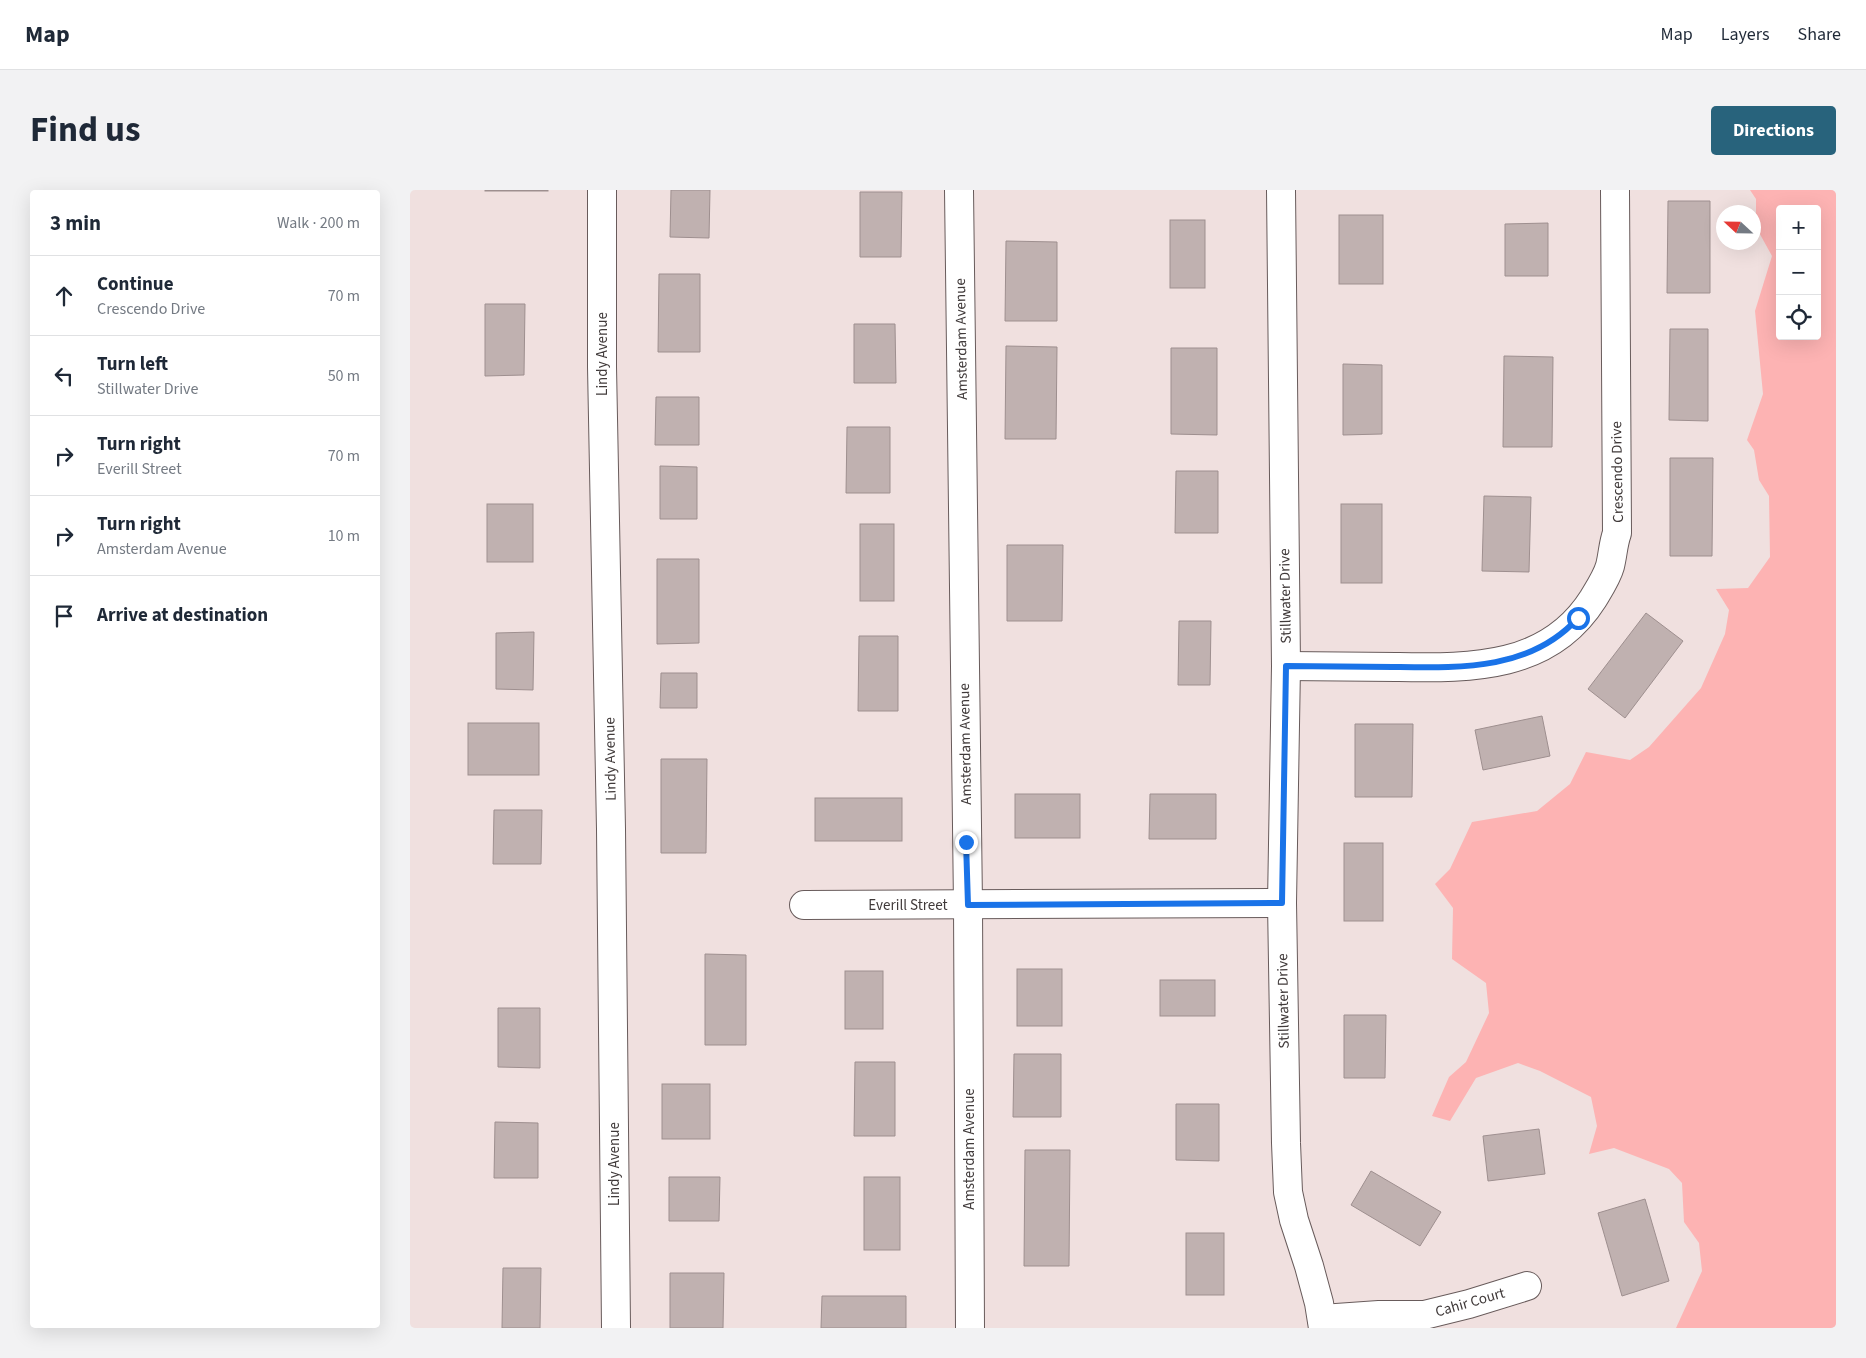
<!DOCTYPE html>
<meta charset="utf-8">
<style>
:root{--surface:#fff;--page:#f2f2f3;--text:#1f2937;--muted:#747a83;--line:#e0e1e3;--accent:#28637c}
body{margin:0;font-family:"Source Sans 3",sans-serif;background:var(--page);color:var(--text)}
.controls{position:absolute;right:15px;top:15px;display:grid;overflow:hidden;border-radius:5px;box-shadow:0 5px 20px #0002}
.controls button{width:45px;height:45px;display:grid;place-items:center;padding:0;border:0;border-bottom:1px solid var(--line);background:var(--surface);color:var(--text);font:25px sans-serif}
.compass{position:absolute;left:1306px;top:15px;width:45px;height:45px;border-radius:50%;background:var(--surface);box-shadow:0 5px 20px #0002;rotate:292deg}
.stop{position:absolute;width:15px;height:15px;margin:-11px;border:4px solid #1a73e8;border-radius:50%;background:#fff}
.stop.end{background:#1a73e8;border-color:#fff;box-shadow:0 1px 5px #0008}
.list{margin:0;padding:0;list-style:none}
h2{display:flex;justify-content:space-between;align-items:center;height:65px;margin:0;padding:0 20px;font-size:21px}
h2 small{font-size:16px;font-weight:400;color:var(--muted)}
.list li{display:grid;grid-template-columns:32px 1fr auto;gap:15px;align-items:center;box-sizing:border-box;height:80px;padding:0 20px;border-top:1px solid var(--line)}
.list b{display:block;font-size:19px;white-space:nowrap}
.list p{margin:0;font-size:16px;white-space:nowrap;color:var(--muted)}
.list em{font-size:16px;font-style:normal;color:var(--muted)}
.icon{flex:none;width:28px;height:28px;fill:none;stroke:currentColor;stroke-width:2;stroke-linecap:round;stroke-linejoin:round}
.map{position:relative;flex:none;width:1426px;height:1138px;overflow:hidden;border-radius:5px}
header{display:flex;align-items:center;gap:30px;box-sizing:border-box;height:70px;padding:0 25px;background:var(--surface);border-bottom:1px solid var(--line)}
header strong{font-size:24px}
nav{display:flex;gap:28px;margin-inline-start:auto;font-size:18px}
.intro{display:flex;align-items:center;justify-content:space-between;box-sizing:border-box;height:120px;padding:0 30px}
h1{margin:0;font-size:35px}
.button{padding:12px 22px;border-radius:5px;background:var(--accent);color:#fff;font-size:18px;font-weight:700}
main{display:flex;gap:30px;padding:0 30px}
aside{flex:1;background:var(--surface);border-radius:5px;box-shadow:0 5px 20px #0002}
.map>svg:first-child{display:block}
.green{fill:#fdb3b3;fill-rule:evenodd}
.building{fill:#c0b1b0;stroke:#9e8f8f}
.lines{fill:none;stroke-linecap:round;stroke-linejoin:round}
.minor-casing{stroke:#685b5b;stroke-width:30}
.minor{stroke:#fff;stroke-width:28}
.route{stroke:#1a73e8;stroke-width:6}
.labels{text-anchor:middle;stroke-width:4;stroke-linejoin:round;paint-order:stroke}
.street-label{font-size:15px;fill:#403a3a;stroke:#fff}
</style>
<header>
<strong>Map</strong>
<nav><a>Map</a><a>Layers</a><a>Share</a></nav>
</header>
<div class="intro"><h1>Find us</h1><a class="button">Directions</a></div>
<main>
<aside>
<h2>3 min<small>Walk · 200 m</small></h2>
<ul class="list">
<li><svg class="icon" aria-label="ahead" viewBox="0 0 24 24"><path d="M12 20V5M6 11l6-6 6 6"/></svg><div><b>Continue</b><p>Crescendo Drive</p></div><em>70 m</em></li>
<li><svg class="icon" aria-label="left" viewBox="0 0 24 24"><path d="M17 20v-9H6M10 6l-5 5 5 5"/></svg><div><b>Turn left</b><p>Stillwater Drive</p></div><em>50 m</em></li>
<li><svg class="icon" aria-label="right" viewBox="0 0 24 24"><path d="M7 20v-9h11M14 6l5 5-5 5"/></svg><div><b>Turn right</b><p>Everill Street</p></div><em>70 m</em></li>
<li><svg class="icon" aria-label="right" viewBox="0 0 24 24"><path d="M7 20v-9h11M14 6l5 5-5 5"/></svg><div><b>Turn right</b><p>Amsterdam Avenue</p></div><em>10 m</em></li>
<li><svg class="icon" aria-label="arrive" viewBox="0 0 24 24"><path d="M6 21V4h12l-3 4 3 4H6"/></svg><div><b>Arrive at destination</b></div></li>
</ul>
</aside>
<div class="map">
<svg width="1426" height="1138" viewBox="0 0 1426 1138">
<rect width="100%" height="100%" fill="#f0e0df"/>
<path class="green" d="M 1340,0 L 1426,0 L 1426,1138 L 1266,1138 L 1292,1081 L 1289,1053 L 1274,1032 L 1272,993 L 1259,979 L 1204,958 L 1179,964 L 1187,936 L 1181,907 L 1130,881 L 1108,873 L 1066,888 L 1040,931 L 1022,926 L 1039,887 L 1056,872 L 1079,823 L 1076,793 L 1042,769 L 1043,718 L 1025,694 L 1040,679 L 1062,632 L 1127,621 L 1160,594 L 1176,562 L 1220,570 L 1239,557 L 1291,498 L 1315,444 L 1319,420 L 1306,399 L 1338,398 L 1360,367 L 1359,306 L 1349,290 L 1344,260 L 1337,250 L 1353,204 L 1345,121 L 1362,66 L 1346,37 L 1346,9 ZM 1370,19 L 1407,19 L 1407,146 L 1370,146 Z"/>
<g class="building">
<rect x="75" y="0" width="63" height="1"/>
<polygon points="261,0 300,0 299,48 260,47"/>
<polygon points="450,2 492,2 491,67 450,67"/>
<polygon points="1258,11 1300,11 1300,103 1257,103"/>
<rect x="929" y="25" width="44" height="69"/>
<rect x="760" y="30" width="35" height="68"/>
<polygon points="1138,33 1138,86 1095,86 1095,34"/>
<polygon points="596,51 647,52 647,131 595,131"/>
<polygon points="249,84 290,84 290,162 248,162"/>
<polygon points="75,114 115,114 114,185 75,186"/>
<polygon points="444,134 485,134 486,193 444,193"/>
<polygon points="1260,139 1298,139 1298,231 1259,230"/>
<polygon points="596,156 647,157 646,249 595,249"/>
<polygon points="761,158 807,158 807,245 761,244"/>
<polygon points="1094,166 1143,167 1142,257 1093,257"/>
<polygon points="933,174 972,175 972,244 933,245"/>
<polygon points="246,207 289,207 289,255 245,255"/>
<polygon points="437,237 480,237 480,303 436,303"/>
<polygon points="1260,268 1303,268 1302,366 1260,366"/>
<polygon points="250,276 287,277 287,329 250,329"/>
<polygon points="766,281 808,281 808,343 765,343"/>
<polygon points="1074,306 1121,307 1119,382 1072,381"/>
<rect x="77" y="314" width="46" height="58"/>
<rect x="931" y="314" width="41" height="79"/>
<rect x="450" y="334" width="34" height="77"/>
<polygon points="597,355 653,355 652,431 597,431"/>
<polygon points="247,369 289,369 289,453 247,454"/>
<polygon points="1236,423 1273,451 1215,528 1178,499"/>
<polygon points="769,431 801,431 800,495 768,495"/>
<polygon points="124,442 123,500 86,499 86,443"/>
<polygon points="449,446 488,446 488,521 448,521"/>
<polygon points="251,483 287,483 287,518 250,518"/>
<polygon points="1132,526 1140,566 1073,580 1065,540"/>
<rect x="58" y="533" width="71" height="52"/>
<polygon points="945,534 1003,534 1002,607 945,607"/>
<polygon points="251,569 297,569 296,663 251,663"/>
<rect x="605" y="604" width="65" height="44"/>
<polygon points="740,604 806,604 806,649 739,649"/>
<rect x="405" y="608" width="87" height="43"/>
<polygon points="84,620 132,620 131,674 83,674"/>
<rect x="934" y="653" width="39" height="78"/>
<polygon points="295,764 336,765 336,855 295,855"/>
<rect x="607" y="779" width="45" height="57"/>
<rect x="435" y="781" width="38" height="58"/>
<rect x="750" y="790" width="55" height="36"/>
<polygon points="88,818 130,818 130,878 88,877"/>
<polygon points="934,825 976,825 975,888 934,888"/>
<polygon points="604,864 651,864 651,927 603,927"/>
<polygon points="445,872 485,872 485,946 444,946"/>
<rect x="252" y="894" width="48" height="55"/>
<polygon points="766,914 809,914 809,971 766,970"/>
<polygon points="85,932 128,933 128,988 84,988"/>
<polygon points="1129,939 1135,984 1078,991 1073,946"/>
<polygon points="615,960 660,960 659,1076 614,1076"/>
<polygon points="961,981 1031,1022 1010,1056 941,1015"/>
<polygon points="259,987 310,987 309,1031 259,1031"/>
<rect x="454" y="987" width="36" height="73"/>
<polygon points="1235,1009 1259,1091 1212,1106 1188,1023"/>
<rect x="776" y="1043" width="38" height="62"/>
<polygon points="93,1078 131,1078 130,1138 92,1138"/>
<polygon points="260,1083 314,1083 313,1138 260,1138"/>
<polygon points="412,1106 496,1106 496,1138 411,1138"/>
</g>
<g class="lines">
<g class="minor-casing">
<g id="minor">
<polyline points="192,0 192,177 201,639 206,1138"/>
<polyline points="549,0 558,715 560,1138"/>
<polyline points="871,0 876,476 872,713 876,953 878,1002 884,1030 899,1076 909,1113 913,1138"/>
<path d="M 876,476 C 912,476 949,477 986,477 C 1060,478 1138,480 1183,409 C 1189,399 1197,387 1200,376 C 1203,364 1203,354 1207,343 L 1205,0"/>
<polyline points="394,715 872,713"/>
<polyline points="912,1129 969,1125 1014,1125 1059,1114 1117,1096"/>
</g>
</g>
<use href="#minor" class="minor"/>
</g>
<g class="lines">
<path class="route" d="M 556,652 L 558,715 L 872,713 L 876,476 C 912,476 947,477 983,477 C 1049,478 1120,481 1168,428"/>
</g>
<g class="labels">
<g class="street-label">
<text transform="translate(551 149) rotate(-91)" y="5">Amsterdam Avenue</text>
<text transform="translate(192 164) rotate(-90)" y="5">Lindy Avenue</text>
<text transform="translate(1207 282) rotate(-91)" y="5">Crescendo Drive</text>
<text transform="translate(875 406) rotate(-91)" y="5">Stillwater Drive</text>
<text transform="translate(555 554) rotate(-91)" y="5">Amsterdam Avenue</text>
<text transform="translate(200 569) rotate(-91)" y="5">Lindy Avenue</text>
<text x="498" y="720">Everill Street</text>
<text transform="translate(873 811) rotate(-91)" y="5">Stillwater Drive</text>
<text transform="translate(559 959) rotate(-90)" y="5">Amsterdam Avenue</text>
<text transform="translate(204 974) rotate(-90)" y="5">Lindy Avenue</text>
<text transform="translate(1060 1112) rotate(-16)" y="5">Cahir Court</text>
</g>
</g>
</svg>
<div class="controls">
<button>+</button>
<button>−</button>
<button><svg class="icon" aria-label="locate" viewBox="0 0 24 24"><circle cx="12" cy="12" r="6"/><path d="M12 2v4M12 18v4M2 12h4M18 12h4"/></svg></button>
</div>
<svg class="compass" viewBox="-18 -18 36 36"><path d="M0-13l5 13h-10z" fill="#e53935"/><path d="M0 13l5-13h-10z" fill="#747a83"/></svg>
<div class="stop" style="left:1168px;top:428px"></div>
<div class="stop end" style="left:556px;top:652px"></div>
</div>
</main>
